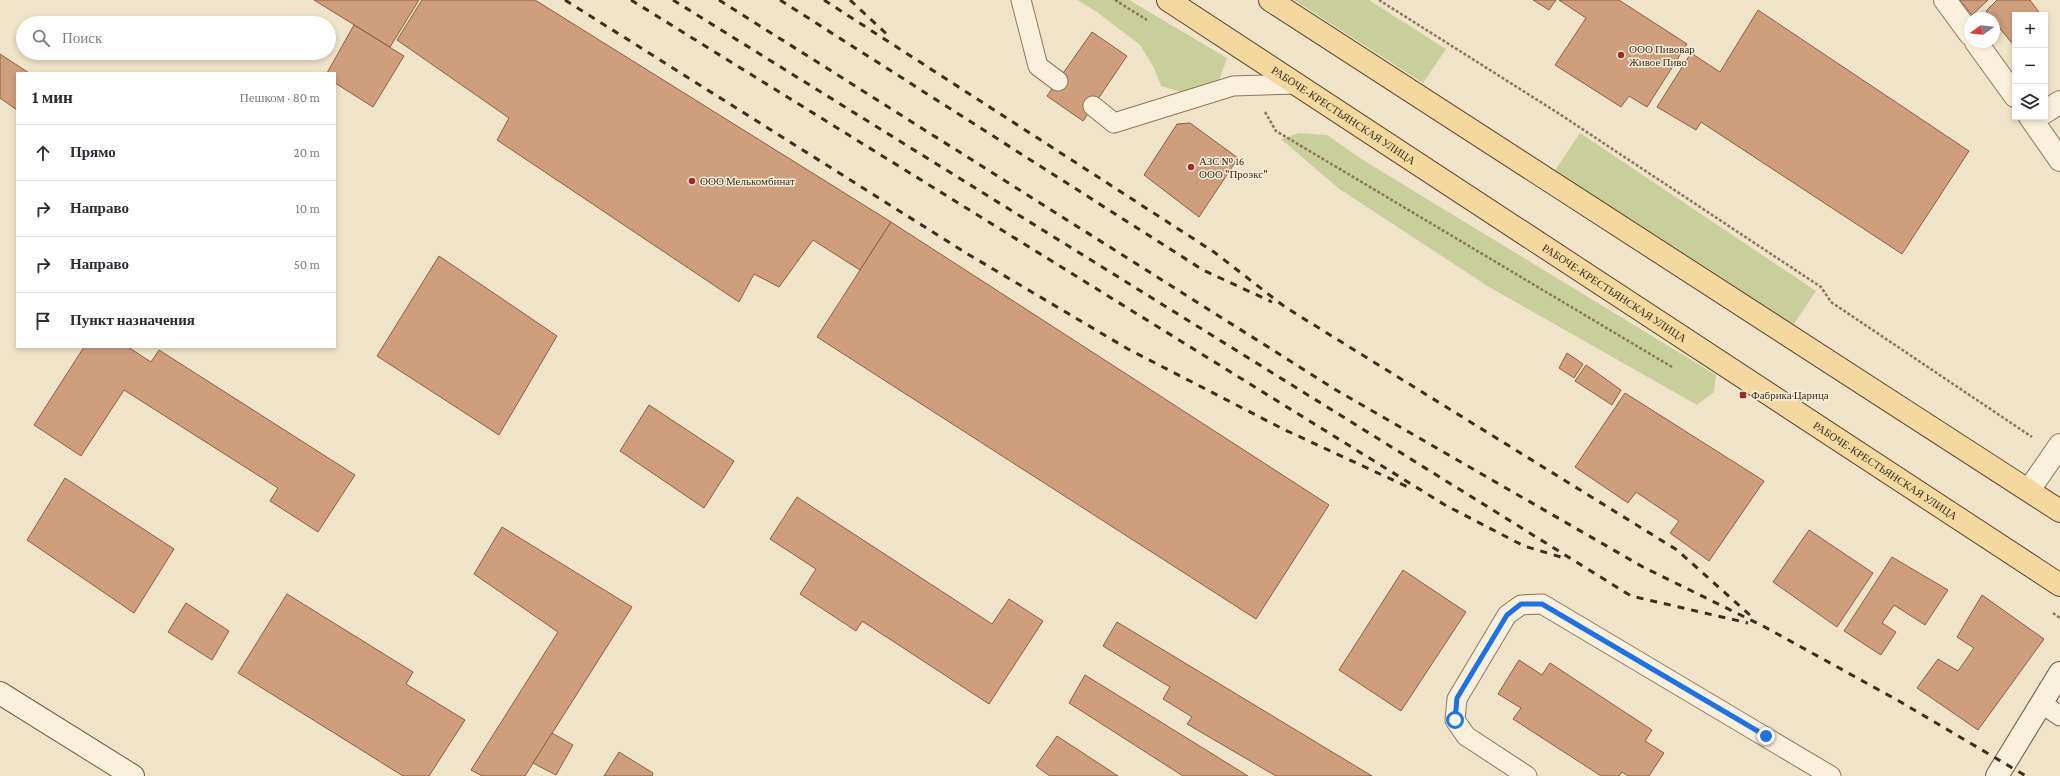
<!DOCTYPE html>
<html lang="ru">
<meta charset="utf-8">
<style>
:root{--surface:#fff;--page:#f7f7f7;--text:#2b2b33;--muted:#7c7c81;--line:#e1e1e2}
body{margin:0;font-family:"Crimson Pro",serif;background:var(--page);color:var(--text)}
.controls{position:absolute;right:12px;top:12px;display:grid;overflow:hidden;border-radius:0px;box-shadow:0 2px 6px #0003}
.controls button{width:36px;height:36px;display:grid;place-items:center;padding:0;border:0;border-bottom:1px solid var(--line);background:var(--surface);color:var(--text);font:20px sans-serif}
.compass{position:absolute;left:1964px;top:12px;width:36px;height:36px;border-radius:50%;background:var(--surface);box-shadow:0 2px 6px #0003;rotate:255deg}
.stop{position:absolute;width:12px;height:12px;margin:-9px;border:3px solid #1a73e8;border-radius:50%;background:#fff}
.stop.end{background:#1a73e8;border-color:#fff;box-shadow:0 1px 4px #0008}
.list{margin:0;padding:0;list-style:none}
h2{display:flex;justify-content:space-between;align-items:center;height:52px;margin:0;padding:0 16px;font-size:17px}
h2 small{font-size:13px;font-weight:400;color:var(--muted)}
.list li{display:grid;grid-template-columns:26px 1fr auto;gap:12px;align-items:center;box-sizing:border-box;height:56px;padding:0 16px;border-top:1px solid var(--line)}
.list b{display:block;font-size:15px;white-space:nowrap}
.list em{font-size:13px;font-style:normal;color:var(--muted)}
.icon{flex:none;width:22px;height:22px;fill:none;stroke:currentColor;stroke-width:2;stroke-linecap:round;stroke-linejoin:round}
.map{position:relative;flex:none;width:2060px;height:776px;overflow:hidden}
.search{position:absolute;background:var(--surface);box-shadow:0 2px 6px #0003;left:16px;top:16px;width:320px;height:44px;display:flex;align-items:center;gap:10px;box-sizing:border-box;padding:0 14px;border-radius:22px;color:var(--muted);font-size:15px}
.panel{position:absolute;background:var(--surface);box-shadow:0 2px 6px #0003;left:16px;top:72px;width:320px;height:276px;border-radius:0px}
.map>svg:first-child{display:block}
.green{fill:#c9cf9b}
.building{fill:#cf9f7d;stroke:#8d5f41}
.lines{fill:none;stroke-linecap:round;stroke-linejoin:round}
.lane-casing{stroke:#8d765c;stroke-width:21}
.street-casing{stroke:#8d765c;stroke-width:24}
.secondary-casing{stroke:#6f573f;stroke-width:24}
.primary-casing{stroke:#5b4430;stroke-width:24}
.path{stroke:#8d765c;stroke-width:2.5;stroke-dasharray:3 2;stroke-linecap:butt}
.lane{stroke:#faf1dc;stroke-width:19}
.street{stroke:#faf1dc;stroke-width:22}
.secondary{stroke:#faf1dc;stroke-width:22}
.primary{stroke:#f3d9a0;stroke-width:22}
.rail{stroke:#3d2e20;stroke-width:3;stroke-dasharray:7 7;stroke-linecap:butt}
.route{stroke:#1a73e8;stroke-width:5}
.poi-dot{fill:#9e2a2b;stroke:#f7eed8;stroke-width:1.5}
.labels{text-anchor:middle;stroke-width:3;stroke-linejoin:round;paint-order:stroke}
.poi-label{font-size:11px;fill:#3d2e20;stroke:#f7eed8;text-anchor:start}
.street-label{font-size:11px;fill:#3d2e20;stroke:#f7eed8}
</style>
<div class="map">
<svg width="2060" height="776" viewBox="0 0 2060 776">
<rect width="100%" height="100%" fill="#f0e4c8"/>
<g class="green">
<polygon points="1077,0 1129,0 1227,58 1219,81 1181,92 1161,86 1153,66 1140,45 1097,12"/>
<polygon points="1294,0 1369,0 1446,49 1423,83"/>
<polygon points="1299,133 1327,135 1363,160 1716,375 1714,392 1697,405 1489,287 1338,188 1281,139"/>
<polygon points="1580,133 1816,291 1790,330 1554,172"/>
</g>
<g class="building">
<polygon points="314,0 419,0 390,47"/>
<polygon points="422,0 535,0 891,222 860,270 813,240 779,287 754,274 739,302 497,140 509,118 397,40"/>
<polygon points="1533,0 1556,0 1549,10"/>
<polygon points="1559,0 1619,0 1687,44 1647,107 1629,96 1621,107 1555,65 1586,18"/>
<polygon points="1960,0 1988,0 1972,15"/>
<polygon points="1997,0 2030,0 2041,15 2015,15 2015,47 1994,21 1994,18 1991,18 1986,11"/>
<polygon points="1758,10 1969,151 1902,254 1701,122 1696,130 1657,107 1691,53 1720,72"/>
<polygon points="354,25 404,56 373,107 335,83 335,73 327,73"/>
<polygon points="1092,32 1127,56 1083,121 1047,96"/>
<polygon points="0,54 29,73 17,73 17,110 0,98"/>
<polygon points="1190,123 1238,158 1199,217 1144,175 1177,124"/>
<polygon points="891,222 1329,505 1256,619 817,337"/>
<polygon points="439,256 557,336 499,435 377,356"/>
<polygon points="84,347 128,347 151,362 159,350 355,475 318,532 270,501 278,488 124,390 81,456 34,425"/>
<polygon points="1567,353 1583,364 1574,378 1559,368"/>
<polygon points="1586,365 1621,390 1612,405 1575,381"/>
<polygon points="1625,393 1764,481 1709,561 1670,533 1679,521 1636,492 1628,503 1575,467"/>
<polygon points="649,405 734,461 704,508 620,451"/>
<polygon points="65,478 174,549 134,613 27,540"/>
<polygon points="797,497 992,624 1009,599 1043,621 989,704 862,621 856,631 800,594 816,569 770,539"/>
<polygon points="502,527 632,607 525,776 482,776 471,770 558,632 474,574"/>
<polygon points="1809,530 1873,573 1837,627 1773,582"/>
<polygon points="1892,557 1948,590 1925,625 1894,605 1882,623 1896,632 1881,655 1844,631"/>
<polygon points="1403,570 1466,612 1401,711 1339,670"/>
<polygon points="287,594 413,672 406,684 465,720 429,776 403,776 238,673"/>
<polygon points="1982,595 2044,639 1978,730 1917,688 1938,659 1958,671 1974,648 1957,637"/>
<polygon points="186,603 229,631 212,660 168,632"/>
<polygon points="1117,622 1372,776 1276,776 1187,724 1192,717 1163,699 1170,687 1103,646"/>
<polygon points="1519,660 1542,675 1550,663 1652,730 1645,741 1664,753 1649,776 1628,776 1622,772 1619,776 1601,776 1513,719 1521,708 1498,694"/>
<polygon points="1085,675 1248,776 1183,776 1069,703"/>
<polygon points="552,733 573,745 556,775 533,763"/>
<polygon points="1057,736 1118,776 1050,776 1036,766"/>
<polygon points="619,752 653,773 652,776 604,776"/>
</g>
<g class="lines">
<g class="lane-casing">
<g id="lane">
<polyline points="1021,0 1038,66 1058,81"/>
<polyline points="1093,106 1114,123 1233,86 1297,84"/>
<polyline points="2041,703 2060,716"/>
<polyline points="1527,776 1466,736 1455,720 1457,699 1507,615 1521,605 1542,604 1831,776"/>
</g>
</g>
<g class="street-casing">
<g id="street">
<polyline points="1945,0 1970,34"/>
<polyline points="1976,42 2015,96"/>
<polyline points="2045,112 2060,102"/>
<polyline points="2030,117 2060,160"/>
<polyline points="2029,490 2060,445"/>
</g>
</g>
<g class="secondary-casing">
<g id="secondary">
<polyline points="0,693 133,776"/>
<polyline points="1997,776 2060,673"/>
</g>
</g>
<g class="primary-casing">
<g id="primary">
<path id="s1" d="M 1168,0 L 2060,585"/>
<polyline points="1270,0 2060,511"/>
</g>
</g>
<g class="path">
<polyline points="1115,0 1147,20"/>
<polyline points="1379,0 1558,113 1821,287 1831,302 2032,437"/>
<polyline points="1265,112 1276,131 1672,367"/>
<polyline points="2053,613 2060,618"/>
</g>
<use href="#lane" class="lane"/>
<use href="#street" class="street"/>
<use href="#secondary" class="secondary"/>
<use href="#primary" class="primary"/>
<g class="rail">
<polyline points="565,0 966,253 1128,349 1283,429 1408,487"/>
<polyline points="631,0 1445,505 1524,546 1564,558"/>
<polyline points="673,0 1631,596 1748,623"/>
<polyline points="719,0 1336,390 1643,567 1763,626 1899,701 2026,776"/>
<polyline points="780,0 1203,270 1272,302"/>
<polyline points="824,0 1214,252 1285,307 1677,550 1751,616"/>
<polyline points="850,0 891,38"/>
</g>
</g>
<g class="lines">
<polyline class="route" points="1455,720 1457,698 1507,615 1521,604 1542,604 1766,736"/>
</g>
<g class="poi-dot">
<circle cx="1621" cy="55" r="4"/>
<circle cx="1191" cy="167" r="4"/>
<circle cx="692" cy="181" r="4"/>
<rect x="1739" y="391" width="8" height="8" rx="2"/>
</g>
<g class="labels">
<g class="poi-label">
<text x="1629" y="53">ООО Пивовар<tspan x="1629" dy="13">Живое Пиво</tspan></text>
<text x="1199" y="165">АЗС № 16<tspan x="1199" dy="13">ООО "Проэкс"</tspan></text>
<text x="700" y="185">ООО Мелькомбинат</text>
<text x="1751" y="399">Фабрика Царица</text>
</g>
<g class="street-label">
<text dy="4" stroke="none"><textPath href="#s1" startOffset="210">РАБОЧЕ-КРЕСТЬЯНСКАЯ УЛИЦА</textPath></text>
<text dy="4" stroke="none"><textPath href="#s1" startOffset="534">РАБОЧЕ-КРЕСТЬЯНСКАЯ УЛИЦА</textPath></text>
<text dy="4" stroke="none"><textPath href="#s1" startOffset="858">РАБОЧЕ-КРЕСТЬЯНСКАЯ УЛИЦА</textPath></text>
</g>
</g>
</svg>
<div class="controls">
<button>+</button>
<button>−</button>
<button><svg class="icon" aria-label="layers" viewBox="0 0 24 24"><path d="M12 4l9 5-9 5-9-5zM3 14l9 5 9-5"/></svg></button>
</div>
<svg class="compass" viewBox="-18 -18 36 36"><path d="M0-13l5 13h-10z" fill="#e53935"/><path d="M0 13l5-13h-10z" fill="#7c7c81"/></svg>
<div class="stop" style="left:1455px;top:720px"></div>
<div class="stop end" style="left:1766px;top:736px"></div>
<div class="search"><svg class="icon" aria-label="search" viewBox="0 0 24 24"><circle cx="10" cy="10" r="6"/><path d="M15 15l6 6"/></svg>Поиск</div>
<section class="panel">
<h2>1 мин<small>Пешком · 80 m</small></h2>
<ul class="list">
<li><svg class="icon" aria-label="ahead" viewBox="0 0 24 24"><path d="M12 20V5M6 11l6-6 6 6"/></svg><div><b>Прямо</b></div><em>20 m</em></li>
<li><svg class="icon" aria-label="right" viewBox="0 0 24 24"><path d="M7 20v-9h11M14 6l5 5-5 5"/></svg><div><b>Направо</b></div><em>10 m</em></li>
<li><svg class="icon" aria-label="right" viewBox="0 0 24 24"><path d="M7 20v-9h11M14 6l5 5-5 5"/></svg><div><b>Направо</b></div><em>50 m</em></li>
<li><svg class="icon" aria-label="arrive" viewBox="0 0 24 24"><path d="M6 21V4h12l-3 4 3 4H6"/></svg><div><b>Пункт назначения</b></div></li>
</ul>
</section>
</div>
